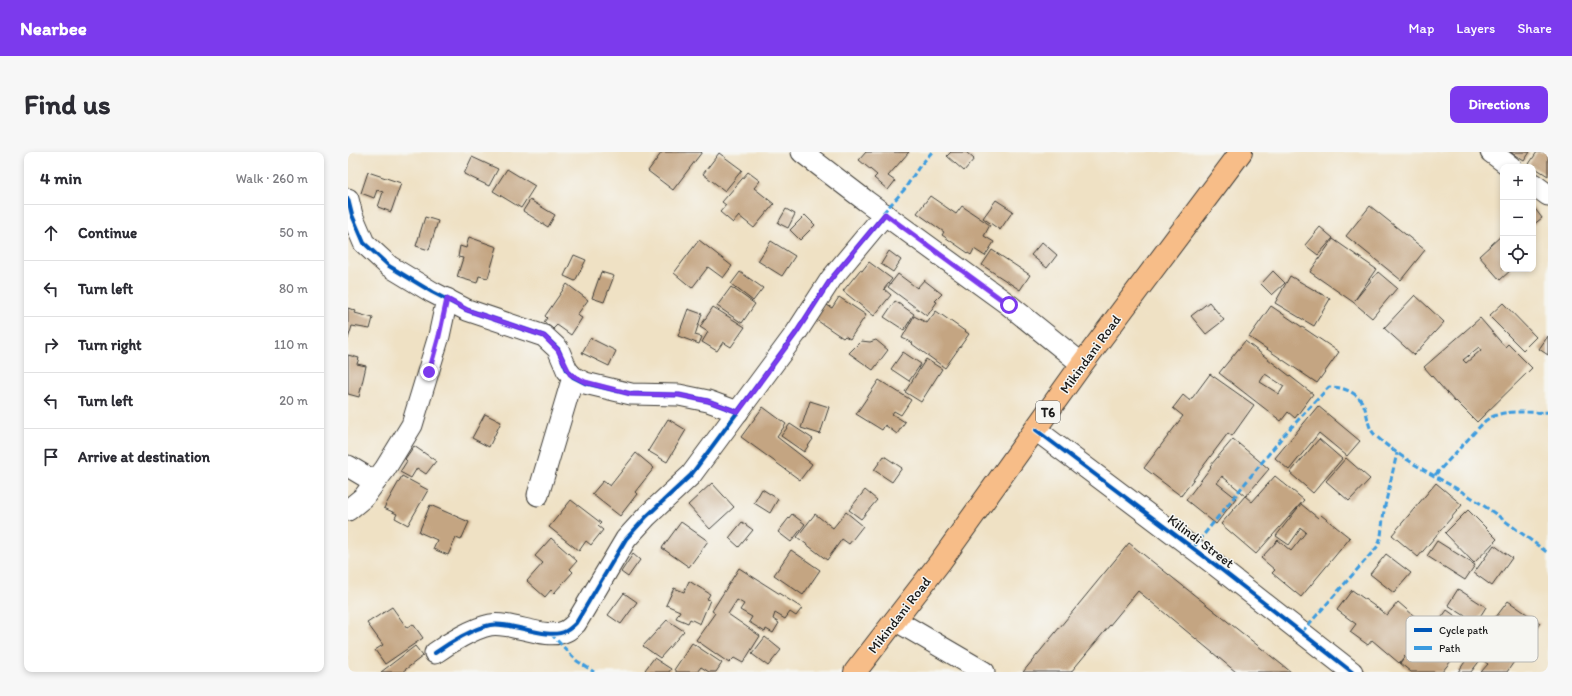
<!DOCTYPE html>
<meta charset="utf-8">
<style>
:root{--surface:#fff;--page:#f7f7f7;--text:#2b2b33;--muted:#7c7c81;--line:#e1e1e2;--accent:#7c3aed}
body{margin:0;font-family:Itim,sans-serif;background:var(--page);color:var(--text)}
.controls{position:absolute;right:12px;top:12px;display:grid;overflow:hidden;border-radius:8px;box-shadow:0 2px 6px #0003}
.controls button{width:36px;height:36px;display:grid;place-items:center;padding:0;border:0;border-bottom:1px solid var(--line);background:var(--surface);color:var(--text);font:20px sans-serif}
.stop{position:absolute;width:12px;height:12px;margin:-9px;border:3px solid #7c3aed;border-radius:50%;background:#fff}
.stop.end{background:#7c3aed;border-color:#fff;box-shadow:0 1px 4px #0008}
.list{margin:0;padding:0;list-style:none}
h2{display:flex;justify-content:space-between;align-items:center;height:52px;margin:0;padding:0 16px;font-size:17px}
h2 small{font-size:13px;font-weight:400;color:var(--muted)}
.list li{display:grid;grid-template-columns:26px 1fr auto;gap:12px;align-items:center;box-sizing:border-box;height:56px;padding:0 16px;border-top:1px solid var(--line)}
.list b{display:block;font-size:15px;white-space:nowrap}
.list em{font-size:13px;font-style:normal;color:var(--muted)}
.icon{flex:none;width:22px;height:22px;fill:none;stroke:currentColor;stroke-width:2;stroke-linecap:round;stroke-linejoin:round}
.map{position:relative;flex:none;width:1200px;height:520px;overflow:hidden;border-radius:8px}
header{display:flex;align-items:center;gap:24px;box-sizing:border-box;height:56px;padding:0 20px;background:var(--accent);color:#fff}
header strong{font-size:19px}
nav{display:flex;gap:22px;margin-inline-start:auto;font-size:14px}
.intro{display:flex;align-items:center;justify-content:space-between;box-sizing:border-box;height:96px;padding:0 24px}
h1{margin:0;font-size:28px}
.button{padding:10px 18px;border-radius:8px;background:var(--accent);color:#fff;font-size:14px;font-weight:700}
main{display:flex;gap:24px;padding:0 24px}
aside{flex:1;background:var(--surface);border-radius:8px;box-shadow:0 2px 6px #0003}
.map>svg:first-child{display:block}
.building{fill:#c4a582;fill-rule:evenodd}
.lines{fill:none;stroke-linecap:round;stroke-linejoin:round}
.minor-casing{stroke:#3c3a35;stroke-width:23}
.highway-casing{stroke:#3c3a35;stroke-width:24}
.minor{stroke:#fff;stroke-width:21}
.highway{stroke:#f7bd88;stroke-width:22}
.quiet{stroke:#3c9bdf;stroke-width:3;stroke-dasharray:6 3;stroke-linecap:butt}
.cycleway-casing{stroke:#f6f6f2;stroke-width:6}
.cycleway{stroke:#0057b8;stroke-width:4}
.route{stroke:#7c3aed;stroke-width:5}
.labels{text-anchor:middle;stroke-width:3;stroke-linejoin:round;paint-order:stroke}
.shield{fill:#f6f6f2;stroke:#5d5d5c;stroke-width:1}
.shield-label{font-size:13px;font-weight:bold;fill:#1c1c1c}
.street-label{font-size:14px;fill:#1c1c1c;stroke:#f6f6f2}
.key{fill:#f6f6f2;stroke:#b5b5b2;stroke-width:1}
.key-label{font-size:11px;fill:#1c1c1c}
</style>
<header>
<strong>Nearbee</strong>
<nav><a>Map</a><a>Layers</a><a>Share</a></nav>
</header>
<div class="intro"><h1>Find us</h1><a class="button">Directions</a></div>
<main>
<aside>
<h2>4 min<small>Walk · 260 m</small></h2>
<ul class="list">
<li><svg class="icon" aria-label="ahead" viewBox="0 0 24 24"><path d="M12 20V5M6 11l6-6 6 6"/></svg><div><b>Continue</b></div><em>50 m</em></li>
<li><svg class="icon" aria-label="left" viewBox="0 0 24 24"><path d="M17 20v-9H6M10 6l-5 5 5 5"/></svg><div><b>Turn left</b></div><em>80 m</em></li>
<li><svg class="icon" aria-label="right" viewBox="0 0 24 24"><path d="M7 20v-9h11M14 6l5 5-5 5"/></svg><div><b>Turn right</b></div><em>110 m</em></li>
<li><svg class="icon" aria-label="left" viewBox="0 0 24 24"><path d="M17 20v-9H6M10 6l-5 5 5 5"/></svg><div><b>Turn left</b></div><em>20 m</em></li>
<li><svg class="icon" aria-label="arrive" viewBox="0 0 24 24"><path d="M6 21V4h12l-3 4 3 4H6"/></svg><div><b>Arrive at destination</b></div></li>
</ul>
</aside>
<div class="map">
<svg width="1200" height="520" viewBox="0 0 1200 520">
<rect width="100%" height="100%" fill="#f6f6f2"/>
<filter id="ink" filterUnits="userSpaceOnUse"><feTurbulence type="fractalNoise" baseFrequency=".025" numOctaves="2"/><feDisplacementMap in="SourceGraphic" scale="8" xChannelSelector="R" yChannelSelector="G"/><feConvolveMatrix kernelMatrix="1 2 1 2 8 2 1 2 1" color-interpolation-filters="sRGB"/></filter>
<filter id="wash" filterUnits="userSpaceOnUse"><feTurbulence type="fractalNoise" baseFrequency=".012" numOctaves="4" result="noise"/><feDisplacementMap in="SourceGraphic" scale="16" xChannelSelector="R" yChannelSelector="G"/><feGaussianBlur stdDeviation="0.9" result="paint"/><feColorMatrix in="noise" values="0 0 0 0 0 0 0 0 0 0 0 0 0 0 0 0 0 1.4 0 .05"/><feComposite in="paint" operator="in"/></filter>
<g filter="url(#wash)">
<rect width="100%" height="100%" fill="#efe1c4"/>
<g id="blocks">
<g class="building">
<polygon points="314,0 354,0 325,38 300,19"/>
<polygon points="518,0 561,0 540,24 547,29 540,38 526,26 529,23 511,8"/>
<polygon points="603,0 618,0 626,7 616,19 599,4"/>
<polygon points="1162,0 1182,0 1176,9"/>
<polygon points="1189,0 1200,0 1200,24 1181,12"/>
<polygon points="371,1 394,18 377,39 355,22"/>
<polygon points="124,5 150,17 141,34 116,22"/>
<polygon points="159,17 187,34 173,56 145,39"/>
<polygon points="20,20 53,31 43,60 30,55 35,40 29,38 26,46 13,41"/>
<polygon points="400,20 412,29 406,36 426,52 406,76 391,64 385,71 372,60 378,53 374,50"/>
<polygon points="582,44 608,62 614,54 642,73 636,84 646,90 637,104 626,97 623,103 594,83 596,80 569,61"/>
<polygon points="182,48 207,63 200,75 175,59"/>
<polygon points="648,48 665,59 652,78 635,66"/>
<polygon points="1022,54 1077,98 1053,128 998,84"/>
<polygon points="1185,54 1194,66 1185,73"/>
<polygon points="438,57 447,62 440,76 430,71"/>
<polygon points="457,63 467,73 452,88 442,78"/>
<polygon points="77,65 90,69 81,98 68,94"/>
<polygon points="972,75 985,86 970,103 957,93"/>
<polygon points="1154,83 1155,84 1155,117 1164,117 1152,128 1131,104"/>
<polygon points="121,85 149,95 140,126 131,124 129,131 109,125 115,106 110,105 112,94 118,96"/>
<polygon points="985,87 1028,117 1007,148 1030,120 1049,136 1024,166 1005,150 962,120"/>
<polygon points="351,88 384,114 375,126 360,115 344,136 326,121"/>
<polygon points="423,89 447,104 434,124 410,109"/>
<polygon points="694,90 709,103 699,116 683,103"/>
<polygon points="644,98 682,123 672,138 634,113"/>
<polygon points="541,99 553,108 545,120 533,112"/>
<polygon points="226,103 238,108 227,129 216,124"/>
<polygon points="521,110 544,127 536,137 543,143 526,164 495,139 512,118 514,119"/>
<polygon points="925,119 937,131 924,143 913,132"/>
<polygon points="253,120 266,124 256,150 244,146"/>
<polygon points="392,120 415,136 405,149 383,132"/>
<polygon points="550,122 569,136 576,128 594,142 587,149 589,150 579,164 540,135"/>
<polygon points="942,124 982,147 966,174 927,151"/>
<polygon points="219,132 240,148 229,163 234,166 223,183 209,173 205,177 196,170 199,166 197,164"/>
<polygon points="383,135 407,152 394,171 369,154"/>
<polygon points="1067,143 1096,170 1066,203 1036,176"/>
<polygon points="491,145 518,163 502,187 497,184 495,186 467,167 477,152 484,156"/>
<polygon points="547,149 566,162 556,178 536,165"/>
<polygon points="861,150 876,168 858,182 843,164"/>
<polygon points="1155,151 1188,185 1175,198 1141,164"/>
<polygon points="923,154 991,200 969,231 901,185"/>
<polygon points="365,155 397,175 383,195 375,190 369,199 354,190 360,180 352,175"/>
<polygon points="0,156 8,159 7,161 25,166 22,177 4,174 0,187"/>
<polygon points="340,157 354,162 347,183 354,185 351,192 330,184"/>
<polygon points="588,159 621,182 597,216 564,192 565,191 554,186 566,164 579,171"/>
<path d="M 1132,166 L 1157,195 L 1160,192 L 1184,216 L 1129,270 L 1108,249 L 1107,250 L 1076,215 ZM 1131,195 L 1133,198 L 1118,211 L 1115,208 Z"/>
<polygon points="1200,184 1200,203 1191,197"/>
<polygon points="242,186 268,199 261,214 234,201"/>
<polygon points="528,188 540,198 525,218 501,201 513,189 522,190"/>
<path d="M 897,189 L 965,242 L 947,266 L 940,260 L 933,269 L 871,221 ZM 917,222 L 936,234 L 931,242 L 912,230 Z"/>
<polygon points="555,200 573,212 561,229 543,217"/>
<polygon points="0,203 11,206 9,212 18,214 11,245 0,242"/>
<polygon points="578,207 594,217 573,250 557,240"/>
<polygon points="862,222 906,253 884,284 880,281 833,344 796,316 835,264 825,256 835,243 842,249"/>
<polygon points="531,228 563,248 553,263 546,259 544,262 557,270 549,282 537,273 534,278 508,262"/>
<polygon points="462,249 481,255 472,282 453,276"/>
<polygon points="970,254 1012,289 999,304 971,281 941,318 927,306"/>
<polygon points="415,255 438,272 429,285 464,312 452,328 393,285"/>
<polygon points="137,262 153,270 141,295 124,286"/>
<polygon points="320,267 338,278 319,310 300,299"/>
<polygon points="442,272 465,287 456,300 433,284"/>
<polygon points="885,287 921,317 898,344 874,324 869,331 888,346 868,372 838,348 863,315 862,314"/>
<polygon points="971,287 994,307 965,341 942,321"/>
<polygon points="66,294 88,309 78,322 69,316 63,326 52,320 59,309 57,307"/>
<polygon points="288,301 306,316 287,340 289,342 272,364 244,342 255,329 262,334"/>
<polygon points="536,304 554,316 544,330 526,318"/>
<polygon points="998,306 1022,327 1001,349 978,329"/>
<polygon points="54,324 80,338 60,373 47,366 49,362 36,356"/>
<polygon points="927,324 956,348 908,402 873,372 897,344 904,350"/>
<polygon points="364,331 386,355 362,377 340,353"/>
<polygon points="1088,331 1114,353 1070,405 1044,383"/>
<polygon points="414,337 430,347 422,361 406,351"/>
<polygon points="517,338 529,348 513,367 501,358"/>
<polygon points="223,348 253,371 250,374 255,378 243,393 238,389 231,399 201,375"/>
<polygon points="953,352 970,366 973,363 1002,386 953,445 924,421 927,418 913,406 930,388 943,399 958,380 953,376 941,393 928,384"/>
<polygon points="82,353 121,370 113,388 108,386 100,403 85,397 89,388 71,380"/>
<polygon points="1120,358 1149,387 1126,411 1097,381"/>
<polygon points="498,360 515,374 501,392 494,387 479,408 449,385 467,362 485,376"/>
<polygon points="444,362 457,372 443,390 430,380"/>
<polygon points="333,370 360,389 341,415 314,396"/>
<polygon points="394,370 405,378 391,395 381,386"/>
<polygon points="203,386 229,409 222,417 225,420 206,441 203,438 197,445 179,429 195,411 187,404"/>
<polygon points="1089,389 1127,413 1117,428 1079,404"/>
<polygon points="781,391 943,520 888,520 790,439 723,520 675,520"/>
<polygon points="1146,393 1164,406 1144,434 1126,421"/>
<polygon points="443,398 472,418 455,443 426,423"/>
<polygon points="285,402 292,408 280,425 273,420"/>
<polygon points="1038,402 1063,421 1046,441 1022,422"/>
<polygon points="391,416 454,456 448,464 442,460 437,467 427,461 425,467 431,471 425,481 418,477 417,480 401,470 404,465 392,458 396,452 389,448 380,462 412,484 395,511 386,506 381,511 348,488 367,461 364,459"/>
<polygon points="341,429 362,442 359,447 362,448 352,472 342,467 340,471 328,466 332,459 318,453 326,436 336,440"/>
<polygon points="1110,437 1138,455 1128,471 1100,453"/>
<polygon points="1004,438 1039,463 1050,450 1080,476 1081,475 1085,478 1099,458 1131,481 1111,508 1107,504 1094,520 1063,520 1052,511 1057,504 1051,511 1024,488 1020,493 1002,480 1008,472 989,458"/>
<polygon points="276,441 289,450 273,472 260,463"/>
<polygon points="1160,449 1192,471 1159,520 1133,520 1140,512 1133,507 1123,520 1110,520 1147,465 1148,465"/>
<polygon points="44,455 59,476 65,472 75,486 37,512 27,498 35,493 19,471"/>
<polygon points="319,468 336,479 312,506 295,494"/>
<polygon points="417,485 433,498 420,514 404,502"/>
<polygon points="344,491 374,511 368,520 361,520 353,515 349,520 329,520 326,518"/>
<polygon points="67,494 75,504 54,520 33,520"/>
<polygon points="306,506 323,517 321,520 300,520 297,518"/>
</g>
</g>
</g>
<g filter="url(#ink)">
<use href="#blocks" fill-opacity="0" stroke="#3c3a35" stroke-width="1"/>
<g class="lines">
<g class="minor-casing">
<g id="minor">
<polyline points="454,0 518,49 661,153 734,212"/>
<polyline points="1143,0 1163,15"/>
<polyline points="1185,32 1200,43"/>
<polyline points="0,47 4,63 16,91 41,114 84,140 119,158 196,184 210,197 219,218 225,225 237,231 283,242 331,243 360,249 390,260"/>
<polyline points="688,278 866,412 1004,520"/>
<polyline points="0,314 27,330"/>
<polyline points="190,343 225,225"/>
<polyline points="0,358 16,345 27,330 37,317 64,273 91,184 99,147"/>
<polyline points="547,468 636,520"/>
<path d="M 87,501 C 101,491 126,476 142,473 C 163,469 199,489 218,479 C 222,477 225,474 228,471 L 278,387 L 299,364 L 343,323 L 448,181 L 483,127 L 537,62"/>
</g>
</g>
<g class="highway-casing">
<polyline id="highway" points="507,520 592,410 734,212 893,0"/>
</g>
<use href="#minor" class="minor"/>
<use href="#highway" class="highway"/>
<g class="quiet">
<polyline points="535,61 556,38 571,15 584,0"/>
<path d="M 1087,323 L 1137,269 C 1156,255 1178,262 1200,260"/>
<path d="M 845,396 L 936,283 L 981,235 C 998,235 1014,242 1018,260 C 1021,271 1020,276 1028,284 C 1055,309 1090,325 1121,344 C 1148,361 1174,382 1200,401"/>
<polyline points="954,480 1030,394 1033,384 1036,358 1049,301"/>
<polyline points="203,482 229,509 246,520"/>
</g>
<g class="cycleway-casing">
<g id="cycleway">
<polyline points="0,47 4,63 16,91 41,114 84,140 119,158 196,184 210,197 219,218 225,225 237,231 283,242 331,243 360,249 390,260"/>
<polyline points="688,278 866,412 1004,520"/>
<path d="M 87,501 C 101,491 126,476 142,473 C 163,469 199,489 218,479 C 222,477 225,474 228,471 L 278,387 L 299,364 L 343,323 L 448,181 L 483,127 L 537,62"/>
</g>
</g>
<use href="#cycleway" class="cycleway"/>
</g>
</g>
<g class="lines" filter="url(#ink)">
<polyline class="route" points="81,220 91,184 99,147 119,158 196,184 210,198 222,222 237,230 283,242 331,243 360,249 390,260 448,181 483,127 537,62 661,153"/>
</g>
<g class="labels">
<rect class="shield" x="688" y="249" width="24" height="22" rx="3"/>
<g class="shield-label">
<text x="700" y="265">T6</text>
</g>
<g class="street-label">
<text transform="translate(742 202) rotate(-54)" y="5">Mikindani Road</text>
<text transform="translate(853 389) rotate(37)" y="5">Kilindi Street</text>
<text transform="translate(551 463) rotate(-52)" y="5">Mikindani Road</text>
</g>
</g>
<rect x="1058" y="464" width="132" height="46" rx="6" class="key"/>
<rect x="1066" y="476" width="18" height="4" fill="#0057b8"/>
<rect x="1066" y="494" width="18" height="4" fill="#3c9bdf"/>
<g class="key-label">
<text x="1091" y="482">Cycle path</text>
<text x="1091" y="500">Path</text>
</g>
</svg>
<div class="controls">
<button>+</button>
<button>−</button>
<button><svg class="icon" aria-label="locate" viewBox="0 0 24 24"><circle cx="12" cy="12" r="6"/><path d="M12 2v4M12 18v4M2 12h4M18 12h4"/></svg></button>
</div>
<div class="stop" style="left:661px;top:153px"></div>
<div class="stop end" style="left:81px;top:220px"></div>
</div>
</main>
